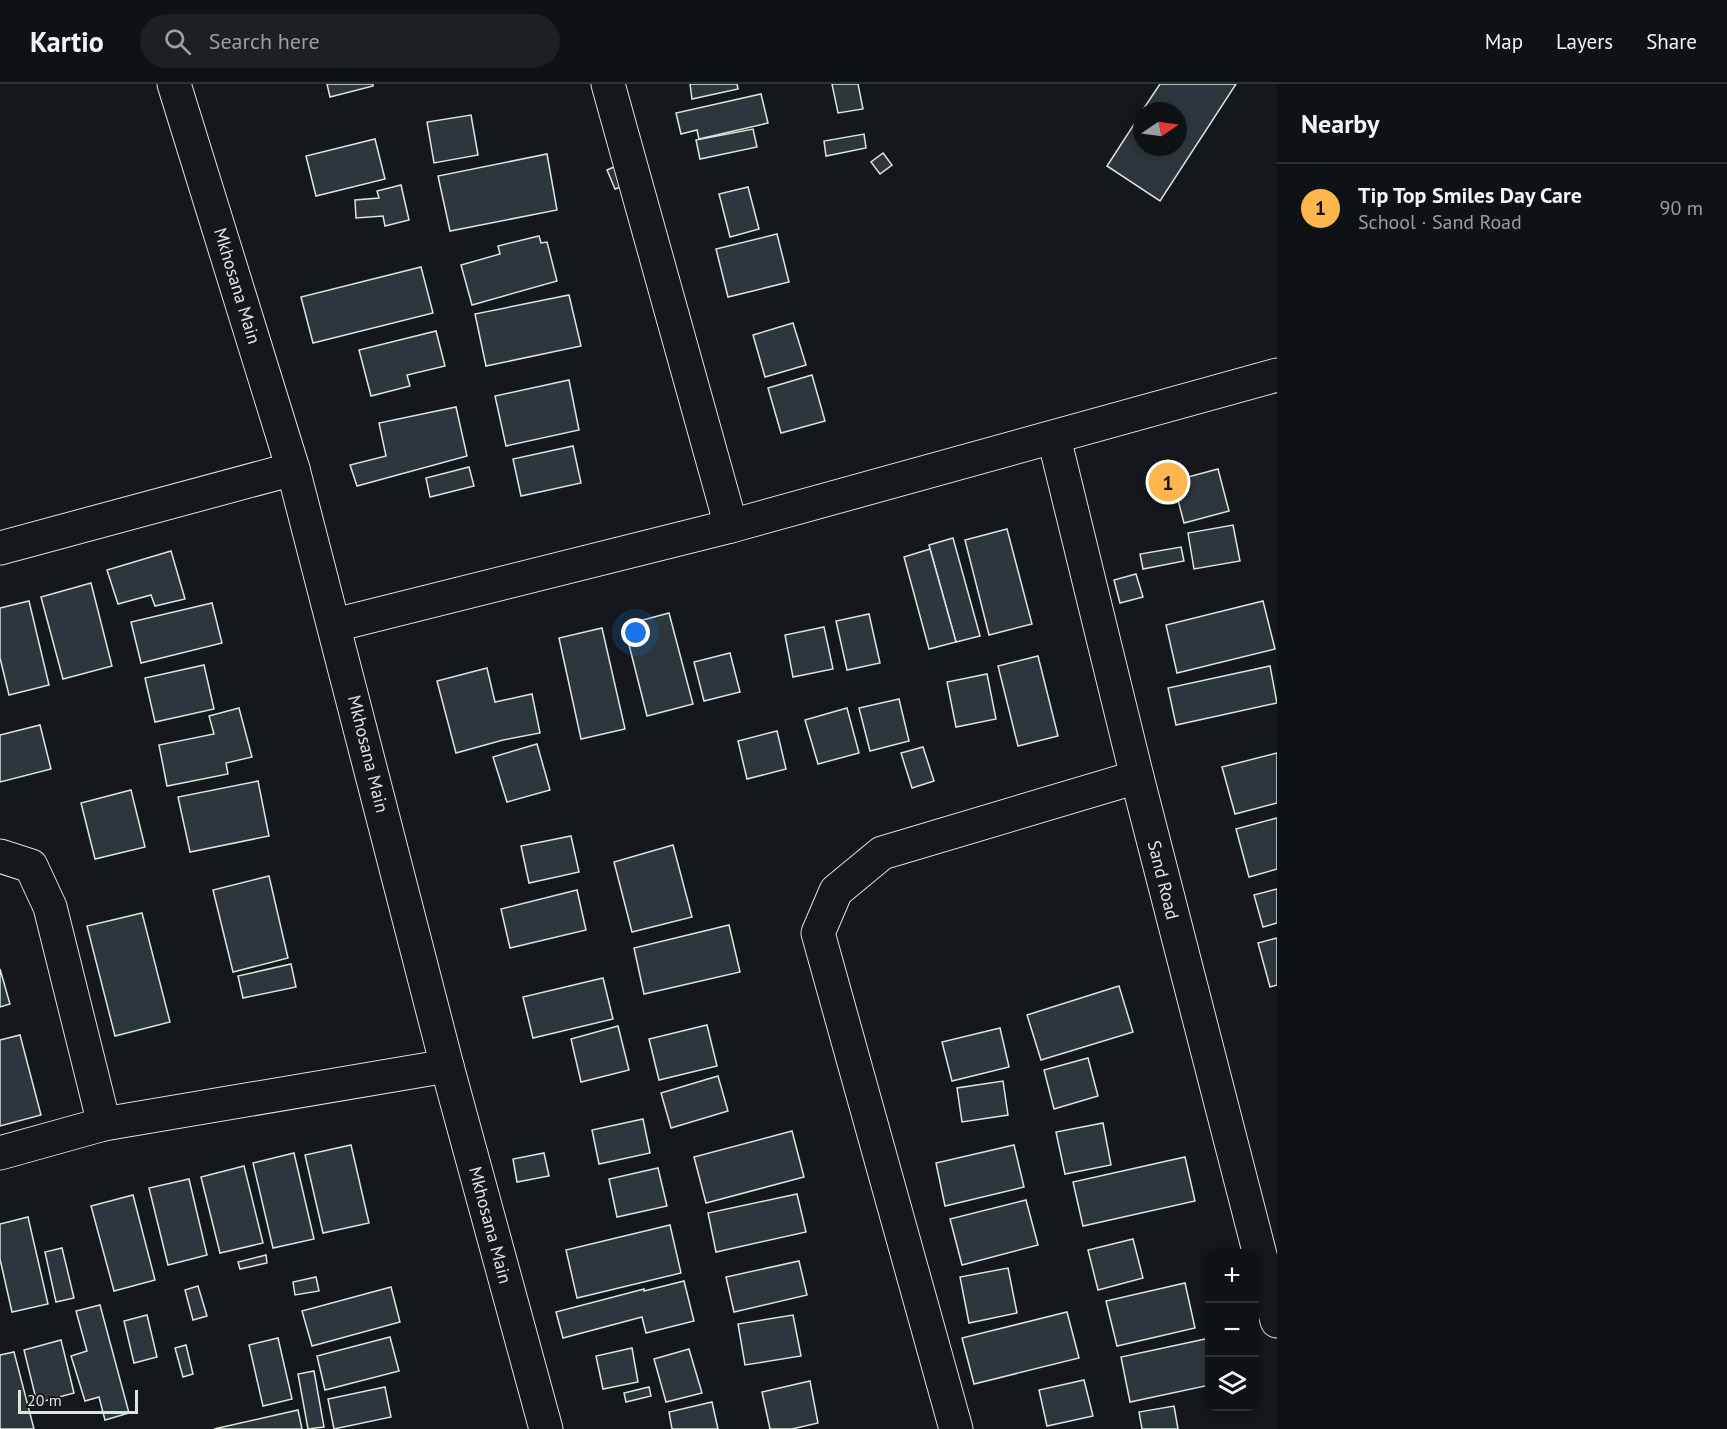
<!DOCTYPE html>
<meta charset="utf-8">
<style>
:root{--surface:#0f1215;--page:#1d2022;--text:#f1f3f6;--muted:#9b9ea0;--line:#2f3234;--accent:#ffb74d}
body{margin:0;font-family:"PT Sans",sans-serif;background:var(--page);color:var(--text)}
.controls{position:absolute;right:18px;bottom:18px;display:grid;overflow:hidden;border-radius:12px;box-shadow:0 3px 9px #0003}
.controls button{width:54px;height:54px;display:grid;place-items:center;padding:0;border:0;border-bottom:2px solid var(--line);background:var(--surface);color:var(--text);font:30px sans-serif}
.compass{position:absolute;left:1133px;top:18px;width:54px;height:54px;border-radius:50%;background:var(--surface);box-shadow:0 3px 9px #0003;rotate:77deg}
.scale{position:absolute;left:18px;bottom:15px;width:120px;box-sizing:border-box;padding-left:6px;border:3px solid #d8e6dc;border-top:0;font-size:16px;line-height:21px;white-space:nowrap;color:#d8e6dc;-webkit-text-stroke:4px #14181c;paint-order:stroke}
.you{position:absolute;left:636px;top:549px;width:21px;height:21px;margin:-15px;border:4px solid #fff;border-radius:50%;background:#1a73e8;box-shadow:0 0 0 9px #1a73e833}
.badge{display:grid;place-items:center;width:39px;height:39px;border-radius:50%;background:var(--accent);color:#111;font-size:20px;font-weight:700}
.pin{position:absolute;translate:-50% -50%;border:3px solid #fff;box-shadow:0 2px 6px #0006}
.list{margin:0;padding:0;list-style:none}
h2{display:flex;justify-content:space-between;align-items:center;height:78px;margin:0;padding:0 24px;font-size:26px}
h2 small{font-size:20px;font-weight:400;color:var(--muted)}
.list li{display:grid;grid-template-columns:39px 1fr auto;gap:18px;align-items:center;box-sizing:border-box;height:90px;padding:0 24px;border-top:2px solid var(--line)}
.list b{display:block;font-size:22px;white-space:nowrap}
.list p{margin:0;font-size:20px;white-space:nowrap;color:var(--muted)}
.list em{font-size:20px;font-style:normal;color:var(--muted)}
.icon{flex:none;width:33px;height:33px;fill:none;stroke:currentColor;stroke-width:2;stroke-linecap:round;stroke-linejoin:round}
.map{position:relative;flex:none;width:1277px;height:1345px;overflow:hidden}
header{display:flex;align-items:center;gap:36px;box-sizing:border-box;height:84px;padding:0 30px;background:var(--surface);border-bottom:2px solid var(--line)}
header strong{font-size:28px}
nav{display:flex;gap:33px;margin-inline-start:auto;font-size:21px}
.search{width:420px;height:54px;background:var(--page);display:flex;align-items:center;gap:15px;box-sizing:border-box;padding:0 21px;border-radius:33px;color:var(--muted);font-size:22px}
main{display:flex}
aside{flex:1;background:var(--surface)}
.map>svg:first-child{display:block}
.building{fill:#2c363c;stroke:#d8e6dc;stroke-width:1.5}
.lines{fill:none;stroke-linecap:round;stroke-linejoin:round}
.minor-casing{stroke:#d8e6dc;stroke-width:35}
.minor{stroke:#14181c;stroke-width:33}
.labels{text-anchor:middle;stroke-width:4.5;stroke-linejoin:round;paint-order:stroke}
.street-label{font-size:18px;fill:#d8e6dc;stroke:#14181c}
</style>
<header>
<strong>Kartio</strong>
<div class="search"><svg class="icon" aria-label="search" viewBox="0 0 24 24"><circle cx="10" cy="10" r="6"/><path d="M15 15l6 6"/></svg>Search here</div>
<nav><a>Map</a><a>Layers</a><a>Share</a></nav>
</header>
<main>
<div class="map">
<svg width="1277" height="1345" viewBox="0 0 1277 1345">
<rect width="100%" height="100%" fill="#14181c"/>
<g class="building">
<polygon points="327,0 373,0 373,2 330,13"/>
<polygon points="690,0 737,0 738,5 692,15"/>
<polygon points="832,0 858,0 863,25 838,29"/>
<polygon points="1160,0 1236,0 1160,117 1107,82 1142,28 1142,63 1178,63 1178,27 1142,27"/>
<polygon points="761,10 768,39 699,55 697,46 681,50 676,29"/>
<polygon points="471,31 478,71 434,79 427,38"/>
<polygon points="753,45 757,63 700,75 696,56"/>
<polygon points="864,50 866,64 826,72 824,57"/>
<polygon points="375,55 385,95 316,112 306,72"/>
<polygon points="883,69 892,81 880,90 871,78"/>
<polygon points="547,70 557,126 450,147 438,92"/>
<polygon points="621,80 629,100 615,105 607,86"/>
<polygon points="401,101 409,136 385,142 383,132 356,134 355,116 379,114 377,107"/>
<polygon points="748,103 759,145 730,153 719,110"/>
<polygon points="777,150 789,198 728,213 716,165"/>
<polygon points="539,152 541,159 547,158 557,197 472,221 461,181 500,170 498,162"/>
<polygon points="421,183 433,229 313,259 301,213"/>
<polygon points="569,211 581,262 486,282 475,230"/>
<polygon points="793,239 806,281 765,293 753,251"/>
<polygon points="436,247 445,282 407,291 410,302 371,312 359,266"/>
<polygon points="812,291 825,337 781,349 768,304"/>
<polygon points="569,296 579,346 506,362 495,312"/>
<polygon points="456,323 467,372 357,402 350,381 386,372 379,339"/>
<polygon points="573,362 581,399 521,412 513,375"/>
<polygon points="469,383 474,402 430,413 426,394"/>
<polygon points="1218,385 1229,427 1184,439 1173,397"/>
<polygon points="1233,441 1240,477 1194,485 1188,449"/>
<polygon points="1007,445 1032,540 989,551 965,456"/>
<polygon points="953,454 980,552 956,558 929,461"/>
<polygon points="1181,463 1184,477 1143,485 1140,470"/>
<polygon points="930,465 956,558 929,565 904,473"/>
<polygon points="171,467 185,515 155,522 151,511 118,520 107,486"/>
<polygon points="1136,490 1143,513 1120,519 1114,496"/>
<polygon points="91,499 112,582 63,595 41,513"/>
<polygon points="29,517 49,601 9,611 0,574 0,524"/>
<polygon points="1263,517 1275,565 1177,589 1166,541"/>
<polygon points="212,519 222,559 141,579 131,538"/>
<polygon points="669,529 693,620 647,632 624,541"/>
<polygon points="869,530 880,579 847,586 836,537"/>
<polygon points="824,543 833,585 793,593 785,551"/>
<polygon points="602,544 625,645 581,655 559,554"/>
<polygon points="730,569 740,608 704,617 694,578"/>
<polygon points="1038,572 1058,652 1018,662 998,582"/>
<polygon points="204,581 214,625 155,638 145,594"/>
<polygon points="1270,582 1277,619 1176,641 1168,604"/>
<polygon points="487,584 495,618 532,610 540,649 503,656 456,669 437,597"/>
<polygon points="987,590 996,635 956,643 947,598"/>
<polygon points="899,615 909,657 870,667 859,624"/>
<polygon points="239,624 252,673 226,679 228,690 167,702 159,661 214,650 209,632"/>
<polygon points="847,624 859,669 818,680 805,636"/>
<polygon points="40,641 51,685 0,698 0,651"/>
<polygon points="777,647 786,685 747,695 738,657"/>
<polygon points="537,660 550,706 507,718 493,673"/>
<polygon points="923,663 934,697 912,704 901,669"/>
<polygon points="1277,669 1277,719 1235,730 1222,683"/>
<polygon points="258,697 269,752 190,768 178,713"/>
<polygon points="131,706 145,763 95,775 81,719"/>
<polygon points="1277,734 1277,785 1249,793 1236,745"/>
<polygon points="571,752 579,788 529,799 521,762"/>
<polygon points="673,761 692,833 632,848 614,778"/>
<polygon points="269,792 288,874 233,888 213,806"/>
<polygon points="1277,805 1277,839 1263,843 1254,811"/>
<polygon points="577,806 586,846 510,864 501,825"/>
<polygon points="142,829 170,938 115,952 87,842"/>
<polygon points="729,841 740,888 644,910 634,864"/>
<polygon points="1277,854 1277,901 1270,903 1258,859"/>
<polygon points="291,880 296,903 243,914 238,892"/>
<polygon points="0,885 10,920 0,923"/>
<polygon points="603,894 613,935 533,954 523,913"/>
<polygon points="1119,902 1133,948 1041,976 1027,931"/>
<polygon points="707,941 717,982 659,996 649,955"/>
<polygon points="618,942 629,986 581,998 571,955"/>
<polygon points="1000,944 1009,983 952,997 942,958"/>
<polygon points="20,951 41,1031 0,1042 0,956"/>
<polygon points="1088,974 1098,1012 1054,1025 1044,986"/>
<polygon points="718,992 728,1027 671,1044 661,1009"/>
<polygon points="1003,997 1008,1031 962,1038 957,1004"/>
<polygon points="643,1035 650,1069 599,1080 592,1046"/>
<polygon points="1103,1039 1111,1081 1065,1090 1056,1048"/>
<polygon points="792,1047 804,1093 706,1119 694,1073"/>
<polygon points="351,1061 369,1139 323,1149 305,1071"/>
<polygon points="1014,1061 1024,1103 945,1122 936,1079"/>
<polygon points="294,1069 314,1155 273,1164 253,1079"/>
<polygon points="544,1069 549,1092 517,1098 513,1075"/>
<polygon points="1185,1073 1195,1117 1083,1142 1073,1098"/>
<polygon points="244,1082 263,1159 220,1169 201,1093"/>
<polygon points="658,1084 667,1122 617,1133 609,1095"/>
<polygon points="189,1095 207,1171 168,1181 149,1104"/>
<polygon points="797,1110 806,1148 716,1168 708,1129"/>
<polygon points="133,1111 155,1196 114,1207 91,1122"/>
<polygon points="1026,1116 1038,1161 962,1181 950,1135"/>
<polygon points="28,1133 48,1220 12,1228 0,1175 0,1140"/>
<polygon points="670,1141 681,1189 577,1214 566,1166"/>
<polygon points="1133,1155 1143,1194 1098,1206 1088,1166"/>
<polygon points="62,1164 74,1214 56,1218 45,1168"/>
<polygon points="266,1171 267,1179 240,1185 238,1178"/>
<polygon points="799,1177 807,1211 734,1228 726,1193"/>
<polygon points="1008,1184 1017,1229 969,1239 960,1193"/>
<polygon points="316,1193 319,1207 295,1211 293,1198"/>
<polygon points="684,1197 694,1237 646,1249 642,1233 563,1254 556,1228 644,1205 644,1207"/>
<polygon points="1185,1199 1195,1244 1117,1262 1106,1217"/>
<polygon points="198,1202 207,1232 193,1236 185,1206"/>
<polygon points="391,1203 400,1238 312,1262 302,1227"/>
<polygon points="100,1221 129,1329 105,1336 99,1313 85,1317 71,1272 87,1267 76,1227"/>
<polygon points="1067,1228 1079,1274 974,1300 962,1254"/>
<polygon points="147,1231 157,1273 134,1279 124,1237"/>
<polygon points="793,1231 801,1272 745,1281 738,1240"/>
<polygon points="390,1253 399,1287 325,1306 317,1272"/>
<polygon points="278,1254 292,1315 263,1322 249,1261"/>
<polygon points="1210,1254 1210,1301 1130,1318 1121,1273"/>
<polygon points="61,1256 74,1309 37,1319 24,1266"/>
<polygon points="186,1261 193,1290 183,1293 175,1264"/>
<polygon points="632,1264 638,1298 603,1305 596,1272"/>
<polygon points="689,1265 702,1309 666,1318 654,1275"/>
<polygon points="14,1268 34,1345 0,1345 0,1271"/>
<polygon points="314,1287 324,1343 308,1345 298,1290"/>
<polygon points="1084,1296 1093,1332 1047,1342 1039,1306"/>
<polygon points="810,1297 818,1339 792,1345 770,1345 762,1308"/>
<polygon points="385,1303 391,1333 334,1345 328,1315"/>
<polygon points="649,1303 651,1312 626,1318 624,1309"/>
<polygon points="712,1318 718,1345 672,1345 669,1328"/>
<polygon points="1174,1322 1178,1345 1142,1345 1139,1328"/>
<polygon points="298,1326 302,1345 214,1345"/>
</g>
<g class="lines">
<g class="minor-casing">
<g id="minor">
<polyline points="174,0 293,385 447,982 546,1345"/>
<polyline points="608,0 731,442"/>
<polyline points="1054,354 1137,693 1277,1237"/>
<polyline points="0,464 293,385"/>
<polyline points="335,541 731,442 1277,291"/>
<polyline points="0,772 31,782 50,823 104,1040"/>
<polyline points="0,1069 104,1040 447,982"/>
<polyline points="956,1345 818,849 836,807 882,769 1137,693"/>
</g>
</g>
<use href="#minor" class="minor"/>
</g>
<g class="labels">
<g class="street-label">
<text transform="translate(237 202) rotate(73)" y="6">Mkhosana Main</text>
<text transform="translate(368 670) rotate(76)" y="6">Mkhosana Main</text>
<text transform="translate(1163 796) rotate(76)" y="6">Sand Road</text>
<text transform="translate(490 1141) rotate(75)" y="6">Mkhosana Main</text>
</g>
</g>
</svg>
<div class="controls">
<button>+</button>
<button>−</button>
<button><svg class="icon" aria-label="layers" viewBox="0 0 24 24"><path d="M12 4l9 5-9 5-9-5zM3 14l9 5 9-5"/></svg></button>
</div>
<svg class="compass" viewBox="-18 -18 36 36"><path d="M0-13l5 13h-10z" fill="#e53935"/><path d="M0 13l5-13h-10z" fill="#9b9ea0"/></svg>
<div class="scale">20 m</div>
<div class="you"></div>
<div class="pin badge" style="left:1168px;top:398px">1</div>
</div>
<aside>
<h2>Nearby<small></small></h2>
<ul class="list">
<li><span class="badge">1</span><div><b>Tip Top Smiles Day Care</b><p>School · Sand Road</p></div><em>90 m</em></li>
</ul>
</aside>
</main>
